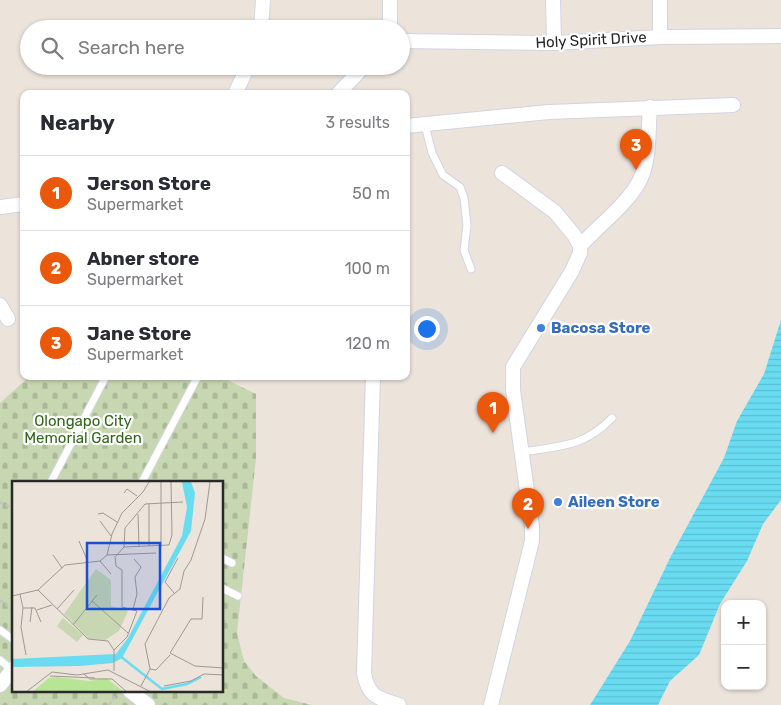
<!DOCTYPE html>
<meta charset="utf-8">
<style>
:root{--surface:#fff;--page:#f2f2f3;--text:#2b2b33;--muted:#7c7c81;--line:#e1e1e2;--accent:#ea580c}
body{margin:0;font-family:Rubik,sans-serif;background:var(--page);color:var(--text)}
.controls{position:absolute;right:15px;bottom:15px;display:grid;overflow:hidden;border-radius:10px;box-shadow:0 1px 4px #0004}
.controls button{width:45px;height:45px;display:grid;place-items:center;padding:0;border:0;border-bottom:1px solid var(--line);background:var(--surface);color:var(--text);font:25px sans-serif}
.you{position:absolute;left:426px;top:328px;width:18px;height:18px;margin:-12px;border:4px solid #fff;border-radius:50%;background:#1a73e8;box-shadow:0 0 0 8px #1a73e833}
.badge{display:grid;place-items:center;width:32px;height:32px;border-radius:50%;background:var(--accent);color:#fff;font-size:16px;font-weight:700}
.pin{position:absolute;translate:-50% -41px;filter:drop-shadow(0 1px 2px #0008)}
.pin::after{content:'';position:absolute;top:26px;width:18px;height:15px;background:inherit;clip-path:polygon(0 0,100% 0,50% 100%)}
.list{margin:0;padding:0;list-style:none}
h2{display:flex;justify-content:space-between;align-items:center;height:65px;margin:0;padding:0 20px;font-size:21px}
h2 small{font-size:16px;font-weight:400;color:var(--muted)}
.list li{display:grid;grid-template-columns:32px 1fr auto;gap:15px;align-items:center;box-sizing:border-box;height:75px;padding:0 20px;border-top:1px solid var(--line)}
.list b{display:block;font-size:19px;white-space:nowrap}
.list p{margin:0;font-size:16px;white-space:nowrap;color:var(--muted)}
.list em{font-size:16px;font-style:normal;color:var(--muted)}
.icon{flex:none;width:28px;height:28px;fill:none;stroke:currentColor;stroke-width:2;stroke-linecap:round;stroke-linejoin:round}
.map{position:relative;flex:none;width:781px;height:705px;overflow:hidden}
.search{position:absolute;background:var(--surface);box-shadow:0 1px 4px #0004;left:20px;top:20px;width:390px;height:55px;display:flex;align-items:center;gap:12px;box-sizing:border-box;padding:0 18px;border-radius:28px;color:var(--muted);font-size:19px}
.panel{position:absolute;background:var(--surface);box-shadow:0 1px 4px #0004;left:20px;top:90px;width:390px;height:290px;border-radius:10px}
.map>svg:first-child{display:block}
.cemetery{fill:url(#cemetery-stones);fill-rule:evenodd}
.water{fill:url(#water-rules)}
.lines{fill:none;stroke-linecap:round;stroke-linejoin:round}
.service-casing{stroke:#d0d5e3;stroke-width:9}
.minor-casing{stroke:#d0d5e3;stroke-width:16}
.path{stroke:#c3c3c3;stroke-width:2.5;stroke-dasharray:4 2.5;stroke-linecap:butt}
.service{stroke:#fff;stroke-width:7}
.minor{stroke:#fff;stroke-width:14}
.shop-dot{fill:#3f7fe0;stroke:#fff;stroke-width:2}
.labels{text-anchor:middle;stroke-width:4.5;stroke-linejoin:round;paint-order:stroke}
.street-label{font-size:15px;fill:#292929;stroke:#fff}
.shop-label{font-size:15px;font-weight:bold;fill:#366cbe;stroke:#fff;text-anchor:start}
.park-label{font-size:15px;fill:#316818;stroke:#fff}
.inset-river{fill:none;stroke:#6adcf2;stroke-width:2.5}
.inset-road{fill:none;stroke:#9e9994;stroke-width:1}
.view{fill:#1d4ed8;fill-opacity:0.15;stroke:#1d4ed8;stroke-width:2.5}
.inset-edge{fill:none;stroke:#292929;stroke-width:2.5}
</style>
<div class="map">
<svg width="781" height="705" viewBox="0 0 781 705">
<defs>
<pattern id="cemetery-stones" width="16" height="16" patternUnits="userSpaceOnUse" patternTransform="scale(1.25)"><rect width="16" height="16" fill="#c7d7b1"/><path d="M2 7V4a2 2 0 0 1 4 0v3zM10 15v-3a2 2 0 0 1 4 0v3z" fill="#abb998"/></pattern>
<pattern id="water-rules" width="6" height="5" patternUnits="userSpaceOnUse" patternTransform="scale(1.25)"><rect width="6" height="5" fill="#6adcf2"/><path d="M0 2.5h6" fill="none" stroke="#5cbdd0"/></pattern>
</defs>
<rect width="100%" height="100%" fill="#ece3db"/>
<path class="cemetery" d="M 30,376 L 219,376 L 256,394 L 256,458 L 237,633 L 244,661 L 256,676 L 284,698 L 312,705 L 0,705 L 0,403 ZM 14,482 L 222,482 L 222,691 L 14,691 Z"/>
<polygon class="water" points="781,320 781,500 763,524 747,561 720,604 699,655 670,681 658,705 590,705 630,641 671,556 724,458 737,421 764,374"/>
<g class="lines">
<g class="service-casing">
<g id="service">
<polyline points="425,125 432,153 443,175 460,187 464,198 467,225 464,250 471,269"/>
<path d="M 522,452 C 560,446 584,447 612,418"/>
<polyline points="51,482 106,376"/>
<polyline points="142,482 198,376"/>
<polyline points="222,558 232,563"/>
<polyline points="222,588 238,596"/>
<polyline points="0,630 14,640"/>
<polyline points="0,660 12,670"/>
</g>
</g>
<g class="minor-casing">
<g id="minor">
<polyline points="553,0 554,43"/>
<polyline points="261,29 263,0"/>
<polyline points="390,29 390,0"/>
<polyline points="660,37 660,0"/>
<polyline points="401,41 554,43 660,37 781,36"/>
<polyline points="235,94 248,66"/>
<polyline points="338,94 364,66"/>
<polyline points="406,126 549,112 733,105"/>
<polyline points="0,207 24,204"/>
<path d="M 580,246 C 599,225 627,205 640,180 C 650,160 648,130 650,107"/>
<polyline points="0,305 8,319"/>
<path d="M 373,376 L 364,673 C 368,697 378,698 399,705"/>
<polyline points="0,685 14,668"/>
<polyline points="130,691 148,705"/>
<polyline points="491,705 532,541 532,527 513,390 513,367 572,271 580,253 580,246 574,235 555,212 502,173"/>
</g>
</g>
<g class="path">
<polyline points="0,502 14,509"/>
<polyline points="0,600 14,611"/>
<polyline points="222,620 228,623"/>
<polyline points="109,705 117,694"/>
</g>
<use href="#service" class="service"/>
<use href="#minor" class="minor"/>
</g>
<g class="shop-dot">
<circle cx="541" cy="328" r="5"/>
<circle cx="558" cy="502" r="5"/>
</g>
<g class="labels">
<g class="street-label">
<text transform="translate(591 40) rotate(-3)" y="5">Holy Spirit Drive</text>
</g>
<g class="shop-label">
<text x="551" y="333">Bacosa Store</text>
<text x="568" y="507">Aileen Store</text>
</g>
<g class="park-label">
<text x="83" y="426">Olongapo City<tspan x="83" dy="17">Memorial Garden</tspan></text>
</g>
</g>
<g transform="translate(12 481)">
<rect width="211" height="211" fill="#ece3db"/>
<path d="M 45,196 L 77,200 L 94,197 L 112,211 L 20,211 L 37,197 Z" fill="#b8e595"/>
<path d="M 84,88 L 99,99 L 99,125 L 116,130 L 107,150 L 93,159 L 77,158 L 52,133 ZM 51,137 L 71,154 L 65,161 L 45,145 Z" fill="#c7d7b1"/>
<path d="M 170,1 L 179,1 L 183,12 L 179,50 L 110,177 L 101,182 L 68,185 L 0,186 L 0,178 L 104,173 L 116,157 L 170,55 L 175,26 Z" fill="#6adcf2"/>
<path class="inset-river" d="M 108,175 L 150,208 L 175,203 L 189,196"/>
<path class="inset-road" d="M 149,1 L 149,66M 112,12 L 115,8 L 125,15M 86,33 L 91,32 L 105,41M 126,33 L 127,66M 88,40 L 99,55M 67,60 L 76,81M 137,65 L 137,22M 112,66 L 157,64 L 160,54 L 159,1M 41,74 L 50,87M 95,74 L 144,72M 104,75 L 112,66 L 113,47 L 133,23 L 171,21M 88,80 L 99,93M 26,109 L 53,84 L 88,80 L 95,74 L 100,53 L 110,32 L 131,11 L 137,1M 162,112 L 153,101 L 166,77M 8,113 L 11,127 L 9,146 L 14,174M 0,115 L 26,109 L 76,158 L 96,160 L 102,169 L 102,190M 191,116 L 190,138 L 179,138 L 158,172 L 183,185 L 212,187M 80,120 L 116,152M 11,127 L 23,127 L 29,141M 45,128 L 62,109M 121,128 L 125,113 L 123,96 L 129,86 L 122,78M 25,129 L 40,124M 18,141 L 20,126M 61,144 L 85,114M 102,169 L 115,156 L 125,130 L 110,126 L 110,89 L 104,85 L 103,75M 138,188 L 144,189 L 158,174M 72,193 L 78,198 L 100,198 L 115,211M 38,195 L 83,197M 129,205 L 138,188 L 133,163 L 157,117 L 168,108 L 172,90 L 179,79 L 193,38 L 198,1M 152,205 L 179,200 L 192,193 L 212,194M 14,211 L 40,191 L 65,194 L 96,189 L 139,211"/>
<path class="view" d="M 75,62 L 148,62 L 148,128 L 75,128 Z"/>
<rect width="211" height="211" class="inset-edge"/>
</g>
</svg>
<div class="controls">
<button>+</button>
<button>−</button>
</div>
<div class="you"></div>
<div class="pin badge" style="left:493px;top:433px">1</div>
<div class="pin badge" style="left:528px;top:529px">2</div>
<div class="pin badge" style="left:636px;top:170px">3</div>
<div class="search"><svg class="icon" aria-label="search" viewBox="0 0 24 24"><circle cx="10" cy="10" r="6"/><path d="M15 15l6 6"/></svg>Search here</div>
<section class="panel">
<h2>Nearby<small>3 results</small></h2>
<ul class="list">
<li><span class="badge">1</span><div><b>Jerson Store</b><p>Supermarket</p></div><em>50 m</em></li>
<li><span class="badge">2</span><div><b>Abner store</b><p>Supermarket</p></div><em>100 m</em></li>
<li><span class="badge">3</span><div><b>Jane Store</b><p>Supermarket</p></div><em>120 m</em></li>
</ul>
</section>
</div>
